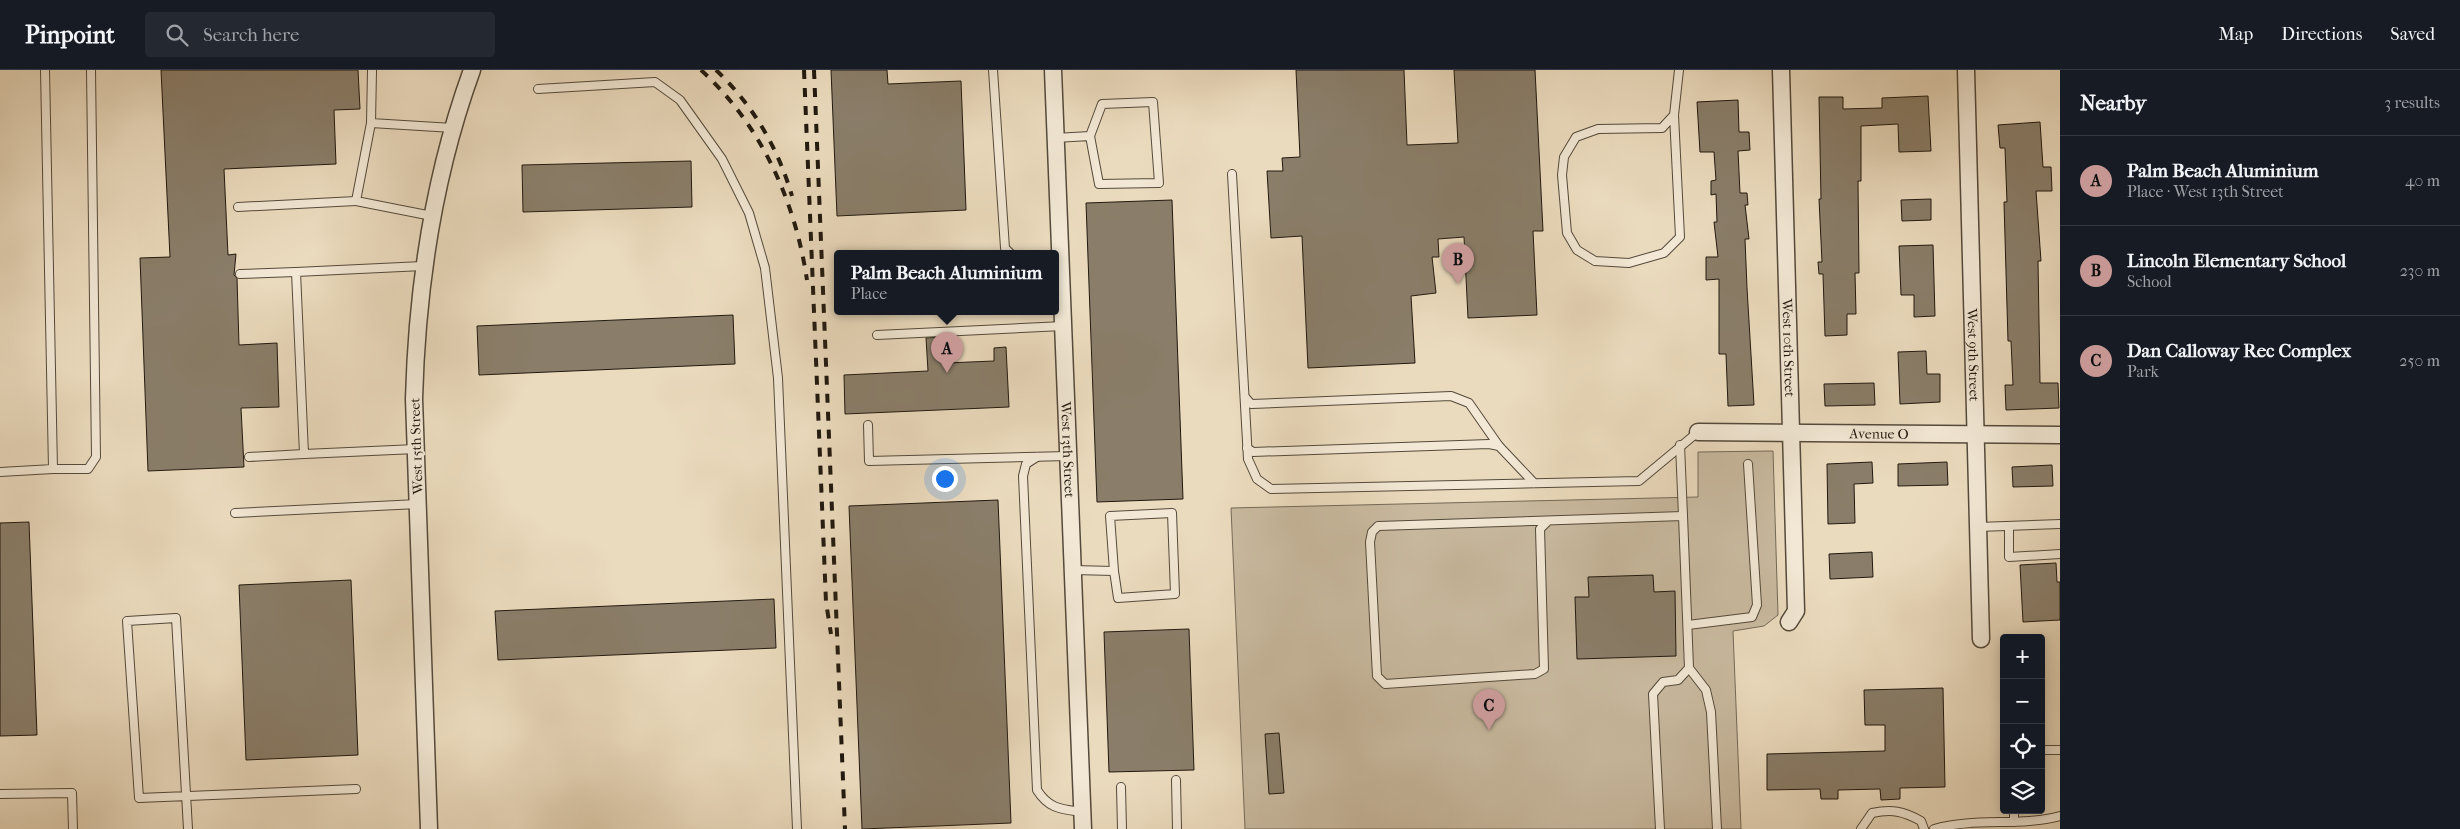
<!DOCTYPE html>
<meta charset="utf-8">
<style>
:root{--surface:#171b24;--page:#242831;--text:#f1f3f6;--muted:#9ea1a6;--line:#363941;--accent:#c59692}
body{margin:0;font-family:"IM FELL French Canon",serif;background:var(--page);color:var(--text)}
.controls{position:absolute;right:15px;bottom:15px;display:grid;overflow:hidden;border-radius:5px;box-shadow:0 2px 12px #0003}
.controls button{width:45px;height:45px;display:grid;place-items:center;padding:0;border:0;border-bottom:1px solid var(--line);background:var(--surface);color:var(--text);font:25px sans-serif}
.you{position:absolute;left:944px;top:408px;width:18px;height:18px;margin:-12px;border:4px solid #fff;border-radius:50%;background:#1a73e8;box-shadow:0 0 0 8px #1a73e833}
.badge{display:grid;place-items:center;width:32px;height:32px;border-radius:50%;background:var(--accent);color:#111;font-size:16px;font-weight:700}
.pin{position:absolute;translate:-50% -41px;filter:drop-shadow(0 1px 2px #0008)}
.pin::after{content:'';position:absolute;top:26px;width:18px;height:15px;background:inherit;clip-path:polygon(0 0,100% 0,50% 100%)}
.popup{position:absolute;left:834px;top:180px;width:225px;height:65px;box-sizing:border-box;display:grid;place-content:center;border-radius:5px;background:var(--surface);filter:drop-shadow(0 1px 4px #0005);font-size:16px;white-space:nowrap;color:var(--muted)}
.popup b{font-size:19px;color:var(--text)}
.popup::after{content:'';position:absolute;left:50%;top:100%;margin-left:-10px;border:10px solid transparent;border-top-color:var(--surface)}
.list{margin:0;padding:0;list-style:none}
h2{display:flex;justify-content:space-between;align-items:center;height:65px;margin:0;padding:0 20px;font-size:21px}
h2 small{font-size:16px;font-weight:400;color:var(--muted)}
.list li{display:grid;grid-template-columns:32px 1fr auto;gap:15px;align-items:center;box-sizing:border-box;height:90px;padding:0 20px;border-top:1px solid var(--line)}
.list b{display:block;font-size:19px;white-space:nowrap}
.list p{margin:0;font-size:16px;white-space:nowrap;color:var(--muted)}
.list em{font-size:16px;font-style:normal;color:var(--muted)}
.icon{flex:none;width:28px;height:28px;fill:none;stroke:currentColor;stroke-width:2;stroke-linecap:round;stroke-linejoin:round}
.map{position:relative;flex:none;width:2060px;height:759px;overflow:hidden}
header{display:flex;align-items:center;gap:30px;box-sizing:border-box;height:70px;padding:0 25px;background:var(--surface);border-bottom:1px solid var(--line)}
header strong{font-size:24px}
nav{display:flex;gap:28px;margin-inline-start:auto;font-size:18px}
.search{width:350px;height:45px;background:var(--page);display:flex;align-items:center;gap:12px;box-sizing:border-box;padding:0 18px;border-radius:5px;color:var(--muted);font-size:19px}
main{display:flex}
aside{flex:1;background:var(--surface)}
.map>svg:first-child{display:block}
.green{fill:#c9baa0;stroke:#756a58}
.building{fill:#8a7e6a;stroke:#21190f}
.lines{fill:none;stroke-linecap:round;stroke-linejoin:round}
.lane-casing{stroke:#544a3b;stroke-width:10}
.street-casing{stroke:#544a3b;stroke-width:19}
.lane{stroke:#f2e8d5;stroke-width:8}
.street{stroke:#f2e8d5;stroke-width:16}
.rail{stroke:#21190f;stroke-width:4;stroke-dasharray:9 9;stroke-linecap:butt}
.labels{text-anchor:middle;stroke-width:4;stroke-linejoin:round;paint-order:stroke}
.street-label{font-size:14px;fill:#21190f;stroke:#f2e8d5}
</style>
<header>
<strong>Pinpoint</strong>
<div class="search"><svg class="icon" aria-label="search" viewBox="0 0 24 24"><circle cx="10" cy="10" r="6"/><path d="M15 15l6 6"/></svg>Search here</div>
<nav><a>Map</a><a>Directions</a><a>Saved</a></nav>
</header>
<main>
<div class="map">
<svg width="2060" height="759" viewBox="0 0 2060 759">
<rect width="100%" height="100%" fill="#ebdbbe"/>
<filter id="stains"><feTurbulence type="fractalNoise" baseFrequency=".004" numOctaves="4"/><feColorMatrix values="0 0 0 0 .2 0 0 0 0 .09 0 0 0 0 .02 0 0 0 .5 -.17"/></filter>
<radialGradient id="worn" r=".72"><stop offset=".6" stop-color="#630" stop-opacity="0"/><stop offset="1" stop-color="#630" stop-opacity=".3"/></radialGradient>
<polygon class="green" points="1773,381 1778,545 1764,556 1733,561 1741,759 1245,759 1231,438 1698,427 1698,382"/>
<g class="building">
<polygon points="161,0 358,0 360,39 334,40 336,94 224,99 228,185 236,184 234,205 237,208 239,275 277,273 279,337 241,338 244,397 148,401 140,188 170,187"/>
<polygon points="831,0 887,0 888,14 961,11 966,140 837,146"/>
<polygon points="1296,0 1404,0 1407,75 1458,73 1454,0 1535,0 1543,161 1533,161 1537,245 1468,248 1464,167 1438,169 1439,187 1432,187 1436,223 1411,226 1415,293 1308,298 1302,166 1271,168 1267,101 1283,101 1282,88 1300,87"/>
<polygon points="1928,26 1931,81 1899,82 1898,54 1861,56 1861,111 1858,111 1859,203 1855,203 1856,244 1847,244 1847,265 1825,266 1823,204 1819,204 1818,192 1822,192 1819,129 1821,129 1819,27 1843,27 1843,39 1882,38 1882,28"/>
<polygon points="1738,30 1739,62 1749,62 1750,80 1738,81 1740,123 1747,123 1748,135 1745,135 1749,169 1745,169 1747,218 1754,335 1728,336 1726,284 1719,284 1719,209 1706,210 1706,187 1718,187 1714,152 1717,152 1716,124 1711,125 1711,111 1716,110 1714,82 1700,82 1697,32"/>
<polygon points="2040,52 2043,97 2051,97 2052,121 2036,121 2041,191 2038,191 2040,313 2058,313 2059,338 2006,340 2005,315 2013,315 2011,271 2008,271 2004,132 2007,132 2005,78 2000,78 1998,55"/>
<polygon points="691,91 692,137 523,142 522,95"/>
<polygon points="1931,129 1931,150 1902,151 1901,130"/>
<polygon points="1172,130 1183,429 1097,432 1086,133"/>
<polygon points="1933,175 1935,246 1914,247 1914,225 1901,225 1899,176"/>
<polygon points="733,245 735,294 479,305 477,256"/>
<polygon points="945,267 946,293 994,291 994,278 1006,277 1009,337 845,344 844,305 928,301 926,268"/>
<polygon points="1926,281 1927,304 1940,304 1940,332 1900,334 1898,282"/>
<polygon points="1874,313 1875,335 1825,336 1824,314"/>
<polygon points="1872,392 1873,413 1854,414 1855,453 1828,454 1827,394"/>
<polygon points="1947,392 1948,415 1898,416 1898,394"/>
<polygon points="2052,395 2053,416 2013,417 2012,397"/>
<polygon points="998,430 1011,753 862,759 849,436"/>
<polygon points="29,452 37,665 0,666 0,453"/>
<polygon points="1872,482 1873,507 1830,509 1829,484"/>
<polygon points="2056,493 2057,512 2060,512 2060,550 2023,552 2020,495"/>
<polygon points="1653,505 1654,522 1675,521 1676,586 1577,589 1575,527 1589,527 1588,507"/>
<polygon points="351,510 358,685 246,690 239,515"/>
<polygon points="774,529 776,578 498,590 495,541"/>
<polygon points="1189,559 1194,700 1109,702 1104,562"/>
<polygon points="1943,618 1945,717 1900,718 1900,729 1881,730 1880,719 1838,720 1838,729 1821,729 1820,719 1767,720 1767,684 1885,681 1885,655 1865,655 1864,620"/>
<polygon points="1279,663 1284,723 1269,724 1265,664"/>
</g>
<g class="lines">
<g class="lane-casing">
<g id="lane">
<polyline points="372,0 371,53 453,58"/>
<polyline points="993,0 1005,178 1011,184"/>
<polyline points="538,19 655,12 680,30 722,89 749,143 765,198 778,308 797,759"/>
<polyline points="1674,45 1662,58 1598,59 1576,67 1564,87 1562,105 1567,163 1577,180 1595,191 1629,193 1664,183 1680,167 1674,45 1679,0"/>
<polyline points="371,53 356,131 432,146"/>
<polyline points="1055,68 1090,66 1102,34 1153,32 1159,113 1099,114 1090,66"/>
<polyline points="1232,104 1248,389 1257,409 1271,419 1639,411 1698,362"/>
<polyline points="238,137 356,131"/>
<polyline points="240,204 296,202"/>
<polyline points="877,265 1063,256"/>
<polyline points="1245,327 1251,334 1451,326 1469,333 1499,376"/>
<polyline points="868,355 869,391 1068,386"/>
<polyline points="1680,375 1683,446"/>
<polyline points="1247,378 1253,382 1489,374 1499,376 1534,413"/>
<polyline points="416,379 304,384 296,202 423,196"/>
<polyline points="249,387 304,384"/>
<path d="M 1037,387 L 1026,394 L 1023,406 L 1037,720 C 1049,739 1061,739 1082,742"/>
<polyline points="53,399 88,399 96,387 91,0"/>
<polyline points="0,402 53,399 45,0"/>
<polyline points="235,443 418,434"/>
<polyline points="1548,451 1540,459 1544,599 1535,604 1385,614 1377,606 1370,472 1372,462 1378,456 1683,446 1689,598 1678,610 1663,612 1653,624 1660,759"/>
<polyline points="2009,456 2009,487 2060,484"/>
<polyline points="1978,457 2060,454"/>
<polyline points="1073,500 1114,501 1118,528 1175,524 1172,443 1110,446 1114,501"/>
<polyline points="1688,555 1752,547 1757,535 1748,394"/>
<polyline points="1689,598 1706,620 1711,642 1717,759"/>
<polyline points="2041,680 2060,680"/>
<polyline points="1176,710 1177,759"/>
<polyline points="1121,717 1122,759"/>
<polyline points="0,724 72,723 73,759"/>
<polyline points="2014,740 2014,752"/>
<polyline points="188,759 176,548 127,551 139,728 356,719"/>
<path d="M 1861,759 L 1872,743 C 1892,739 1903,741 1921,751 L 1924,759"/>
<path d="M 1934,759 C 1975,747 2019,757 2060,746"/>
</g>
</g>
<g class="street-casing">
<g id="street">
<path id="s1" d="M 1053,0 L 1083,759"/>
<path id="s2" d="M 1781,0 L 1796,541 L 1789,552"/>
<path id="s3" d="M 1966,0 L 1981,569"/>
<path id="s4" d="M 1698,362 L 2060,365"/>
<path d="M 429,759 L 414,329 C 417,216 433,107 472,0"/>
</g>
</g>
<use href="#lane" class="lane"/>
<use href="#street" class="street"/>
<g class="rail">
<path d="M 701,0 C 761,55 795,130 807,210"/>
<path d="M 716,0 C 753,35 778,78 792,126"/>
<polyline points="804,0 826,532 831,564"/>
<polyline points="814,0 845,759"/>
</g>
</g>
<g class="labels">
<g class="street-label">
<text dy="5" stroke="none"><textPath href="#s2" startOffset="278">West 10th Street</textPath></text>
<text dy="5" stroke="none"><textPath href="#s3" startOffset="285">West 9th Street</textPath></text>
<text dy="5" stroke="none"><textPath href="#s4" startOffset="181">Avenue O</textPath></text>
<text transform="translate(416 376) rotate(-92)" y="5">West 15th Street</text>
<text dy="5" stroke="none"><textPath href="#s1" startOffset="380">West 13th Street</textPath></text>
</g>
</g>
<rect width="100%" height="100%" filter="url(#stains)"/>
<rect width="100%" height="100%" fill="url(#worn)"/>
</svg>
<div class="controls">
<button>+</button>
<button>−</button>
<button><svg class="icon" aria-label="locate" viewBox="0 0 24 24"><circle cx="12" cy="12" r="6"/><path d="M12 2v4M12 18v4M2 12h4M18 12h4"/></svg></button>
<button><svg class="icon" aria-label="layers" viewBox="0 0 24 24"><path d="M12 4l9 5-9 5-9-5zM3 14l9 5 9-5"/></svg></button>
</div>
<div class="you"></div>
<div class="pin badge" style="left:947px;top:303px">A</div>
<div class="popup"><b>Palm Beach Aluminium</b>Place</div>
<div class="pin badge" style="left:1458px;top:214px">B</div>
<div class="pin badge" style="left:1489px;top:660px">C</div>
</div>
<aside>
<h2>Nearby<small>3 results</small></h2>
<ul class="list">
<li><span class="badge">A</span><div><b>Palm Beach Aluminium</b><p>Place · West 13th Street</p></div><em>40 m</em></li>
<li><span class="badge">B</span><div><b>Lincoln Elementary School</b><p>School</p></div><em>230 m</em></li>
<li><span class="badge">C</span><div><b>Dan Calloway Rec Complex</b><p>Park</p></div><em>250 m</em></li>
</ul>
</aside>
</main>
